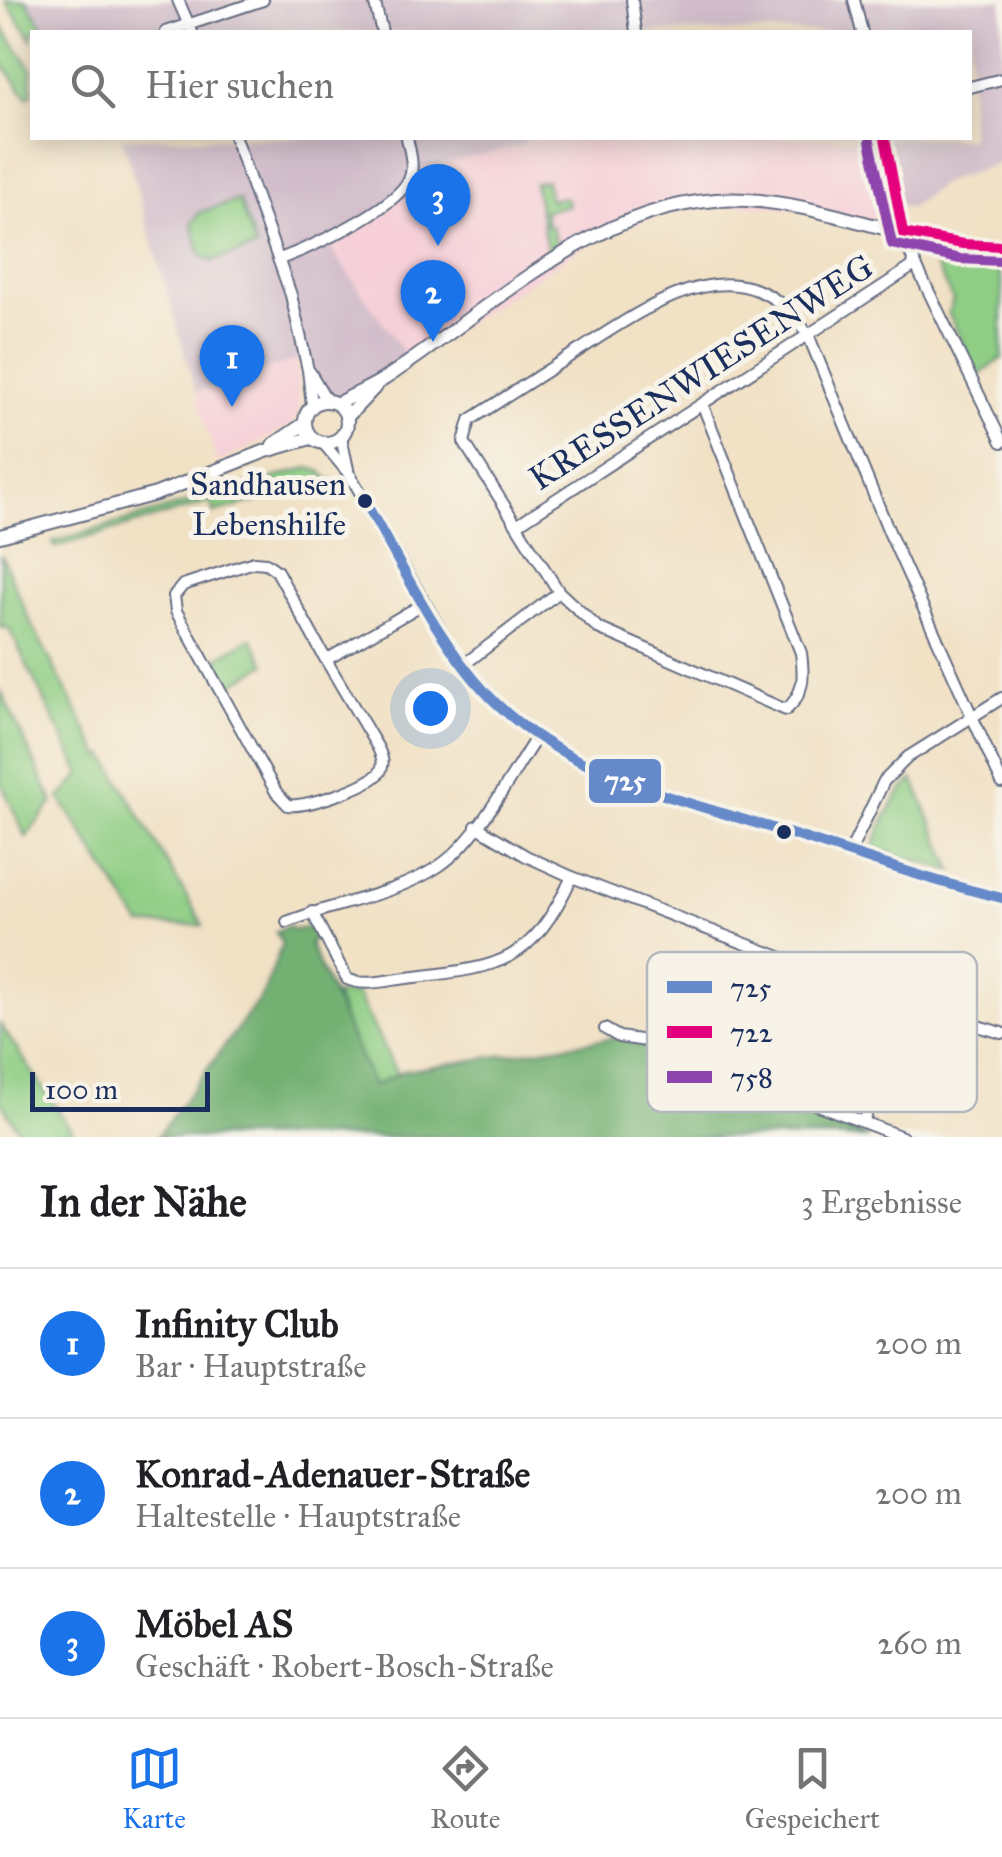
<!DOCTYPE html>
<html lang="de">
<meta charset="utf-8">
<style>
:root{--surface:#fff;--page:#f2f2f2;--text:#202124;--muted:#757577;--line:#e0e0e0;--accent:#1a73e8}
body{margin:0;font-family:"IM FELL Great Primer",serif;background:var(--page);color:var(--text)}
.scale{position:absolute;left:30px;bottom:25px;width:180px;box-sizing:border-box;padding-left:10px;border:5px solid #1b2f5e;border-top:0;font-size:28px;line-height:35px;white-space:nowrap;color:#1b2f5e;-webkit-text-stroke:8px #f7f3e8;paint-order:stroke}
.you{position:absolute;left:430px;top:708px;width:35px;height:35px;margin:-25px;border:8px solid #fff;border-radius:50%;background:#1a73e8;box-shadow:0 0 0 15px #1a73e833}
.badge{display:grid;place-items:center;width:65px;height:65px;border-radius:50%;background:var(--accent);color:#fff;font-size:32px;font-weight:700}
.pin{position:absolute;translate:-50% -82px;filter:drop-shadow(0 2px 5px #0008)}
.pin::after{content:'';position:absolute;top:52px;width:35px;height:30px;background:inherit;clip-path:polygon(0 0,100% 0,50% 100%)}
.list{margin:0;padding:0;list-style:none}
h2{display:flex;justify-content:space-between;align-items:center;height:130px;margin:0;padding:0 40px;font-size:42px}
h2 small{font-size:32px;font-weight:400;color:var(--muted)}
.list li{display:grid;grid-template-columns:65px 1fr auto;gap:30px;align-items:center;box-sizing:border-box;height:150px;padding:0 40px;border-top:2px solid var(--line)}
.list b{display:block;font-size:38px;white-space:nowrap}
.list p{margin:0;font-size:32px;white-space:nowrap;color:var(--muted)}
.list em{font-size:32px;font-style:normal;color:var(--muted)}
.icon{flex:none;width:55px;height:55px;fill:none;stroke:currentColor;stroke-width:2;stroke-linecap:round;stroke-linejoin:round}
.map{position:relative;flex:none;width:1002px;height:1137px;overflow:hidden}
.search{position:absolute;background:var(--surface);box-shadow:0 5px 25px #0003;left:30px;right:30px;top:30px;height:110px;display:flex;align-items:center;gap:25px;box-sizing:border-box;padding:0 35px;border-radius:0px;color:var(--muted);font-size:38px}
.sheet{height:580px;background:var(--surface)}
nav{display:flex;justify-content:space-around;align-items:center;box-sizing:border-box;height:140px;border-top:2px solid var(--line);background:var(--surface);font-size:28px;color:var(--muted)}
nav a{display:grid;justify-items:center;gap:5px}
nav .on{color:var(--accent)}
.map>svg:first-child{display:block}
.built{fill:#f6cfd8}
.industrial{fill:#d1bdca}
.green{fill:#8fce84;stroke:#557e71;stroke-width:2.5}
.forest{fill:#73b172;stroke:#477068;stroke-width:2.5}
.lines{fill:none;stroke-linecap:round;stroke-linejoin:round}
.minor-casing{stroke:#666d82;stroke-width:14}
.tertiary-casing{stroke:#666d82;stroke-width:16}
.minor{stroke:#fff;stroke-width:10}
.tertiary{stroke:#fff;stroke-width:12}
.bus-1-casing{stroke:#f7f3e8;stroke-width:18}
.bus-2-casing{stroke:#f7f3e8;stroke-width:18}
.bus-3-casing{stroke:#f7f3e8;stroke-width:18}
.bus-1{stroke:#6589c9;stroke-width:10}
.bus-2{stroke:#e5007d;stroke-width:10}
.bus-3{stroke:#8e44ad;stroke-width:10}
.bus-dot{fill:#1b2f5e;stroke:#f7f3e8;stroke-width:4}
.labels{text-anchor:middle;stroke-width:10;stroke-linejoin:round;paint-order:stroke}
.bus-label{font-size:32px;fill:#1b2f5e;stroke:#f7f3e8;text-anchor:end}
.street-label{font-size:35px;fill:#1b2f5e;stroke:#f7f3e8}
.key{fill:#f7f3e8;stroke:#b5b8bf;stroke-width:2.5}
.key-label{font-size:28px;fill:#1b2f5e}
.line-badge{stroke:#f7f3e8;stroke-width:4}
.badge-label{font-size:28px;text-anchor:middle;font-weight:bold;fill:#fff}
</style>
<div class="map">
<svg width="1002" height="1137" viewBox="0 0 1002 1137">
<rect width="100%" height="100%" fill="#f7f3e8"/>
<filter id="ink" filterUnits="userSpaceOnUse"><feTurbulence type="fractalNoise" baseFrequency=".01" numOctaves="2"/><feDisplacementMap in="SourceGraphic" scale="20" xChannelSelector="R" yChannelSelector="G"/><feConvolveMatrix kernelMatrix="1 2 1 2 8 2 1 2 1" color-interpolation-filters="sRGB"/></filter>
<filter id="wash" filterUnits="userSpaceOnUse"><feTurbulence type="fractalNoise" baseFrequency=".0048" numOctaves="4" result="noise"/><feDisplacementMap in="SourceGraphic" scale="40" xChannelSelector="R" yChannelSelector="G"/><feGaussianBlur stdDeviation="2.25" result="paint"/><feColorMatrix in="noise" values="0 0 0 0 0 0 0 0 0 0 0 0 0 0 0 0 0 1.4 0 .05"/><feComposite in="paint" operator="in"/></filter>
<g filter="url(#wash)">
<rect width="100%" height="100%" fill="#f1e1c5"/>
<g class="built">
<polygon points="524,138 882,138 903,233 830,212 717,203 695,207 607,231 410,361 329,246 413,186 420,169 525,146"/>
<polygon points="296,360 300,412 289,427 217,463 196,393"/>
</g>
<g class="industrial">
<polygon points="26,0 1002,0 1002,162 942,183 910,208 895,205 882,138 970,138 970,32 47,32"/>
<polygon points="122,138 524,138 526,145 421,169 413,186 329,246 410,361 337,404 327,401 306,357 196,392"/>
</g>
<g class="green">
<polygon points="5,0 26,0 47,32 32,32 32,40"/>
<polygon points="0,24 32,69 32,94 27,97 0,60"/>
<polygon points="546,180 550,200 566,197 568,205 544,211 547,226 552,226 557,248 548,253 534,183"/>
<polygon points="239,200 256,248 211,261 201,255 192,223 200,212"/>
<polygon points="947,252 995,259 1002,282 1002,358 978,376 948,312 953,300 934,263 935,257"/>
<polygon points="308,468 320,471 333,483 322,489 312,486 214,513 211,502 55,547 53,542"/>
<polygon points="1,554 31,623 101,757 105,755 203,925 141,925 60,798 81,774 8,627 0,628"/>
<polygon points="251,638 266,664 230,686 214,660"/>
<polygon points="0,689 53,802 26,837 0,781"/>
<path d="M 913,779 L 953,871 L 873,848 C 883,822 892,798 913,779 Z"/>
<polygon points="357,994 397,1074 373,1086 346,1028 335,995"/>
<polygon points="0,1024 76,1137 23,1137 0,1101"/>
</g>
<polygon class="forest" points="288,926 293,930 312,927 317,936 309,943 373,1086 404,1071 619,1037 868,1137 157,1137 263,994 282,945 276,932"/>
</g>
<g filter="url(#ink)">
<g class="lines">
<g class="minor-casing">
<g id="minor">
<polyline points="178,0 192,32"/>
<polyline points="374,0 382,32"/>
<polyline points="632,0 636,32"/>
<polyline points="854,0 862,32"/>
<polyline points="166,32 263,0"/>
<polyline points="970,87 1002,79"/>
<polyline points="235,138 291,295 308,370 312,405"/>
<polyline points="885,138 905,243 1002,442"/>
<path d="M 280,259 C 312,247 389,211 407,183 C 416,170 410,152 407,138"/>
<polyline points="310,372 327,401"/>
<polyline points="341,437 348,469"/>
<path d="M 324,444 L 350,475 L 462,666 C 551,778 662,792 789,833 C 859,856 930,882 1002,898"/>
<polyline points="518,524 915,265"/>
<path d="M 559,592 L 464,442 L 470,420 C 507,396 544,373 581,349 C 652,303 746,236 809,337 L 890,534 L 1002,783"/>
<path d="M 326,660 L 378,748 C 382,757 385,763 380,772 C 371,786 305,808 288,805 L 276,792 L 176,611 L 174,596 L 183,585 L 254,562 L 266,563 L 277,571 L 326,660 L 423,604"/>
<path d="M 462,666 L 559,592 L 598,628 L 786,710 C 805,693 804,676 801,653 L 703,406"/>
<polyline points="476,826 526,856 572,877 907,1006 1002,1033"/>
<polyline points="850,852 884,781 908,757 1002,698"/>
<path d="M 312,912 L 347,979 C 364,987 388,980 407,978 C 499,967 530,966 572,877"/>
<path d="M 287,922 C 337,902 394,896 439,866 C 477,841 510,777 536,738"/>
<polyline points="605,1029 619,1037 653,1042 902,1137"/>
<polyline points="863,1122 907,1006"/>
</g>
</g>
<g class="tertiary-casing">
<g id="tertiary">
<circle cx="326" cy="422" r="21"/>
<path d="M 337,404 C 352,395 369,389 384,379 C 494,308 606,191 747,200 C 834,205 914,248 1002,246"/>
<polyline points="346,418 375,387"/>
<polyline points="273,445 304,424"/>
<polyline points="0,536 156,494 266,451 311,438"/>
</g>
</g>
<use href="#minor" class="minor"/>
<use href="#tertiary" class="tertiary"/>
<g class="bus-1-casing">
<path id="bus-1" d="M 364,500 C 402,565 442,651 496,703 C 576,780 689,801 791,834 C 861,856 930,881 1002,898"/>
</g>
<g class="bus-2-casing">
<g id="bus-2">
<polyline points="885,138 903,233"/>
<polyline points="903,233 963,244 1002,246"/>
</g>
</g>
<g class="bus-3-casing">
<polyline id="bus-3" points="870,141 892,244 960,259 1001,261"/>
</g>
<use href="#bus-1" class="bus-1"/>
<use href="#bus-2" class="bus-2"/>
<use href="#bus-3" class="bus-3"/>
</g>
</g>
<g class="bus-dot">
<circle cx="365" cy="501" r="9"/>
<circle cx="784" cy="832" r="9"/>
</g>
<g class="labels">
<g class="bus-label">
<text x="346" y="495">Sandhausen<tspan x="346" dy="40">Lebenshilfe</tspan></text>
</g>
<g class="street-label">
<text transform="translate(701 372) rotate(-33)" y="12">KRESSENWIESENWEG</text>
</g>
</g>
<rect x="647" y="952" width="330" height="160" rx="15" class="key"/>
<rect x="667" y="981" width="45" height="12" fill="#6589c9"/>
<rect x="667" y="1026" width="45" height="12" fill="#e5007d"/>
<rect x="667" y="1071" width="45" height="12" fill="#8e44ad"/>
<g class="key-label">
<text x="730" y="997">725</text>
<text x="730" y="1042">722</text>
<text x="730" y="1087">758</text>
</g>
<rect class="line-badge" x="587" y="757" width="76" height="48" rx="10" fill="#6589c9"/>
<g class="badge-label">
<text x="625" y="790">725</text>
</g>
</svg>
<div class="scale">100 m</div>
<div class="you"></div>
<div class="pin badge" style="left:232px;top:407px">1</div>
<div class="pin badge" style="left:433px;top:342px">2</div>
<div class="pin badge" style="left:438px;top:246px">3</div>
<div class="search"><svg class="icon" aria-label="search" viewBox="0 0 24 24"><circle cx="10" cy="10" r="6"/><path d="M15 15l6 6"/></svg>Hier suchen</div>
</div>
<section class="sheet">
<h2>In der Nähe<small>3 Ergebnisse</small></h2>
<ul class="list">
<li><span class="badge">1</span><div><b>Infinity Club</b><p>Bar · Hauptstraße</p></div><em>200 m</em></li>
<li><span class="badge">2</span><div><b>Konrad-Adenauer-Straße</b><p>Haltestelle · Hauptstraße</p></div><em>200 m</em></li>
<li><span class="badge">3</span><div><b>Möbel AS</b><p>Geschäft · Robert-Bosch-Straße</p></div><em>260 m</em></li>
</ul>
</section>
<nav>
<a class="on"><svg class="icon" aria-label="map" viewBox="0 0 24 24"><path d="M3 6l6-2 6 2 6-2v14l-6 2-6-2-6 2zM9 4v14M15 6v14"/></svg>Karte</a>
<a><svg class="icon" aria-label="directions" viewBox="0 0 24 24"><path d="M12 3l9 9-9 9-9-9zM9 14v-3h6M13 9l2 2-2 2"/></svg>Route</a>
<a><svg class="icon" aria-label="saved" viewBox="0 0 24 24"><path d="M7 4h10v16l-5-4-5 4z"/></svg>Gespeichert</a>
</nav>
